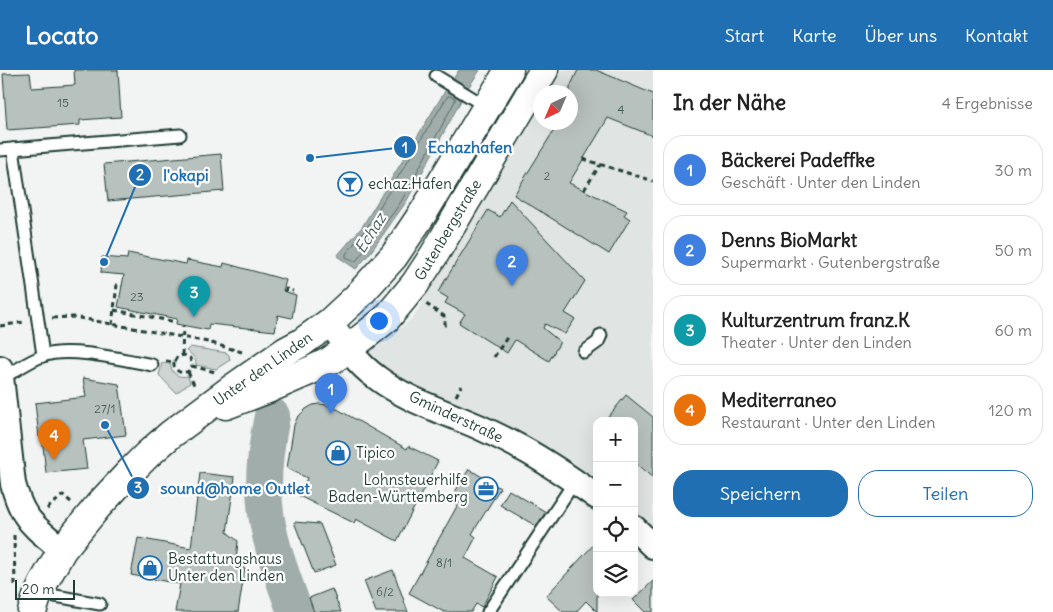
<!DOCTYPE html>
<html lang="de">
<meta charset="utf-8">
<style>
:root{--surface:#fff;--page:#f6f6f6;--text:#222;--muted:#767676;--line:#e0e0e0;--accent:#1f6fb2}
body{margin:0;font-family:Delius,sans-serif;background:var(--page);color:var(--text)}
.controls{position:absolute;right:15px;bottom:15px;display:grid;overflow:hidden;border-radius:10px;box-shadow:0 5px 20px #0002}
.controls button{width:45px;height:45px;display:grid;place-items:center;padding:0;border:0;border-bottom:1px solid var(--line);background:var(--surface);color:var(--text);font:25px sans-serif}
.compass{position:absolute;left:533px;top:15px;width:45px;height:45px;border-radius:50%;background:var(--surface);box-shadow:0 5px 20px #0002;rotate:224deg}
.scale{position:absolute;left:15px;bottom:12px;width:60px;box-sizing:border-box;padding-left:5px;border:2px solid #1f3d34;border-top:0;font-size:14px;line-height:18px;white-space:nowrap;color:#1f3d34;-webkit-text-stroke:4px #fff;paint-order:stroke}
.you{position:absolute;left:378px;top:250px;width:18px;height:18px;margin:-12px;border:4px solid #fff;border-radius:50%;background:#1a73e8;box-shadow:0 0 0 8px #1a73e833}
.badge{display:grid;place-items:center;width:32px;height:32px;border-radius:50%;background:var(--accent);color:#fff;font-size:16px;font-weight:700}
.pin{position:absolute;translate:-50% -41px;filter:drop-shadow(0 1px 2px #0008)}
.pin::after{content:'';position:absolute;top:26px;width:18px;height:15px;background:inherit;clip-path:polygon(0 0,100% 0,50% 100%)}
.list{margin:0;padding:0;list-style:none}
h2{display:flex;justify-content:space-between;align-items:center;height:65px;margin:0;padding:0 20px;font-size:21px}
h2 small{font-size:16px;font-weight:400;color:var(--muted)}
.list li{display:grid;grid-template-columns:32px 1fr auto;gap:15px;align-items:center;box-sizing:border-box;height:70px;margin:0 10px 10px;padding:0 10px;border:1px solid var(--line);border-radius:20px}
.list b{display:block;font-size:19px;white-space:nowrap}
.list p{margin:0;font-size:16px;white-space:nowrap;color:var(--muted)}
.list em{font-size:16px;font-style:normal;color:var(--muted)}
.actions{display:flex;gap:10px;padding:15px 20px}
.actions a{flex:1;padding:11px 0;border:1px solid var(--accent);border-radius:20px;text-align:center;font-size:18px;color:var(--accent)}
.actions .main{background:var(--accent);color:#fff}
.icon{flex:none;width:28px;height:28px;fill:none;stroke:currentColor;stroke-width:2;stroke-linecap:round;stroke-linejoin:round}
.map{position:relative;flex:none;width:653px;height:542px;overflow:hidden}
header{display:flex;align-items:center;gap:30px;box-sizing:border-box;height:70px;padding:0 25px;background:var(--accent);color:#fff}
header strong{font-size:24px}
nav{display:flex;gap:28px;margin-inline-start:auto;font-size:18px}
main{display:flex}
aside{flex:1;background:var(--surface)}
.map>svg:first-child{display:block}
.built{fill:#e0e4e3}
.green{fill:#ced5d3;stroke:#768984}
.water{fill:#a1adaa;stroke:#6d807b}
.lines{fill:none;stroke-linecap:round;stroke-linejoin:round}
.shore{stroke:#536a63;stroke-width:1}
.river{stroke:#a1adaa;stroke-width:36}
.building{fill:#b7c1bd;stroke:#1f3d34}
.service-casing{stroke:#1f3d34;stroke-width:15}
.minor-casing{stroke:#1f3d34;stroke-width:28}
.secondary-casing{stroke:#1f3d34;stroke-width:31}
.path{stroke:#1f3d34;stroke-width:3;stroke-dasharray:5 4;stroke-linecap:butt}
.service{stroke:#fff;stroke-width:11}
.minor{stroke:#fff;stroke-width:24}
.secondary{stroke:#fff;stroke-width:28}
.labels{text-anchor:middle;stroke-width:4.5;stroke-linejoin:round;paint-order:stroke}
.number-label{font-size:12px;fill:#455e56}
.poi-label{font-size:15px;fill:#1f3d34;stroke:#fff;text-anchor:start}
.street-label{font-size:15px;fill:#1f3d34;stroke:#fff}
.water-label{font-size:16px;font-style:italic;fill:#465f57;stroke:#fff}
.leader{fill:none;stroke:#1f6fb2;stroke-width:2}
.callout-dot{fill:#1f6fb2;stroke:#fff;stroke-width:2}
.mark-label{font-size:15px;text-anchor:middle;font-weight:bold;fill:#fff}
.callout-label{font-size:16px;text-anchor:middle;font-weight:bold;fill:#1f6fb2;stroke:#fff;stroke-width:4.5;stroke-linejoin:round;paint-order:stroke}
</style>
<header>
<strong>Locato</strong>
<nav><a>Start</a><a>Karte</a><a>Über uns</a><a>Kontakt</a></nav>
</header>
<main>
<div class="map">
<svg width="653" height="542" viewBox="0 0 653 542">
<rect width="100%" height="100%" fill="#f2f3f3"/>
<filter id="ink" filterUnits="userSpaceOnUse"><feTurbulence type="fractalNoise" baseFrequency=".02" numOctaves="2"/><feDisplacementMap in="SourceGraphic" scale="10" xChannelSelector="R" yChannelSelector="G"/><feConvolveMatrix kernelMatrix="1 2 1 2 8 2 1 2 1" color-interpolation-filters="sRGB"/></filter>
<g filter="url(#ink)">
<polygon class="built" points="562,0 653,0 653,476 634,458 634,351 597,351 597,427 359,291 413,248 540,36 540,52 570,52 570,22 549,22"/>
<g class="green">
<path d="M 190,277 L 227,283 L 229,285 L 230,290 L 216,299 L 196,295 C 196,288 192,284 186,281 Z"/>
<path d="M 162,293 L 170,294 C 172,304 178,308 188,306 L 190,313 L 176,323 L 159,305 Z"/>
</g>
<g class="water">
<polygon points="459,0 480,0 466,21 451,12"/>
<polygon points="447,18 463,27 406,132 370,183 356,199 337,186 362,157"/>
</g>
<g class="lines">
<polygon class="shore" points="448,26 450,26 455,28 455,31 402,130 394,142 356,191 353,191 346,187 346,184 366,159"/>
<path class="river" d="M 272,346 C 266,375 262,405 265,434 C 268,471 283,507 295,542"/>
</g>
<g class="building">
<polygon points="74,0 118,0 121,47 80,50 80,55 7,60 3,4 30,3 32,18 75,15"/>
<polygon points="578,0 596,0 653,24 653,66 608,48 569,113 627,141 624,145 630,149 609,184 514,125 559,52 570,52 570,17"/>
<polygon points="221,84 224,121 108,131 104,94"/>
<polygon points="510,130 585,211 565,243 575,249 565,264 545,254 543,258 560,272 549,291 515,270 507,283 459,253 465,244 445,233 448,228 438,222 488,140 500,147"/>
<polygon points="128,183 186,194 187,190 223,197 224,193 286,210 283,221 296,225 292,248 278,245 275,261 209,254 208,260 176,254 177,249 118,237 124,205 101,203 102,187 127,189"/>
<polygon points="83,308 119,314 126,365 83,370 87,399 46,403 42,367 39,367 35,333 86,327"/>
<polygon points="626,325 653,347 653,408 634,392 634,351 605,351"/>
<polygon points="319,334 327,335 339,340 407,379 408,376 438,391 397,471 356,449 354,453 299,426 307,408 287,398 294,355 297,348 306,339 313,335"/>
<polygon points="469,399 500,418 472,464 476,467 465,488 498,507 482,537 476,534 471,542 444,542 409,523 462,427 455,422"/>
<polygon points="200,403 235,407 227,462 238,471 236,491 245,499 238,542 175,542 180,514 131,505 138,468 191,478"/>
<polygon points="509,420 546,442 536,456 500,435"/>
<polygon points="294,452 320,454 336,495 314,503"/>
<polygon points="597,471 597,542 586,531 576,542 563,542 546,526"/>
<polygon points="393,500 408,542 376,542 364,511"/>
<polygon points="653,511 653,542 645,542 633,530"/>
<polygon points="332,519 341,542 314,542 309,528"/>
</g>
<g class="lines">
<g class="service-casing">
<g id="service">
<polyline points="436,6 487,37"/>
<polyline points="13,79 43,285"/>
<polyline points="0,80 180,65"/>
<polyline points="584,282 598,272 601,265"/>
<path d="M 2,308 C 16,301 28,291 43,286 C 67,276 125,290 152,295"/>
<polyline points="39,523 100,534"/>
<polyline points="488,542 575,411"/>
</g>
</g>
<g class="minor-casing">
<g id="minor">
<path d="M 330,252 C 343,272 356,293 376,307 C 406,330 445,342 479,357 C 494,364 509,371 523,379 C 549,393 573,410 597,427"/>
<path d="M 0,298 L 13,414 C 16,425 19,435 25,444 C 34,459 50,469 62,480"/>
<polyline points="634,458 653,476"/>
</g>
</g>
<g class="secondary-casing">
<g id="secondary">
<polyline points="226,335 268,319 314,299 330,291 348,279 386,249 415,214 434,185 544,0"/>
<polyline points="32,542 37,527 45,510 62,480 98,436 131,401 147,385 170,365 233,318 286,281 301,273 330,252 357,227 394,186 425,140 509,0"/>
</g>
</g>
<g class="path">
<polyline points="583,89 653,111"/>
<polyline points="584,120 600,95"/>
<polyline points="285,222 286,219 293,221"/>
<polyline points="426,234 444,246 446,260"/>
<polyline points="114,240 176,252"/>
<polyline points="52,248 74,247 208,272 242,282"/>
<polyline points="112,255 117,215 122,216"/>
<polyline points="0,256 24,252"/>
<polyline points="182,285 183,256"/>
<polyline points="494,287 508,266"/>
<polyline points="166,291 174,292 177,287 184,285 190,288 192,296 215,302"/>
<path d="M 174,292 C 173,298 177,302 183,303 L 189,301 L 192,296"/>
<polyline points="188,302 195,317"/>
<polyline points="456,326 461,316"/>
<polyline points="47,439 63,425 71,432"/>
<polyline points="14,465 15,516"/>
</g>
<use href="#service" class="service"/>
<use href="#minor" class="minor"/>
<use href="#secondary" class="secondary"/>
</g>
</g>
<defs>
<g id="bar-ring" transform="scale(1.25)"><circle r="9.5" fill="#fff" stroke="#1f6fb2" stroke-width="1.5"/><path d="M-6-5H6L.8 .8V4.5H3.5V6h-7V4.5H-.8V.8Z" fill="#1f6fb2"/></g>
<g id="shop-ring" transform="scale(1.25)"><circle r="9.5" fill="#fff" stroke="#1f6fb2" stroke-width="1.5"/><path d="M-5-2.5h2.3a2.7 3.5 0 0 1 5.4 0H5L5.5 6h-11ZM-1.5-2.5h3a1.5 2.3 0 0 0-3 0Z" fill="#1f6fb2"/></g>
<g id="office-ring" transform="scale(1.25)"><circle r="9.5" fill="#fff" stroke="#1f6fb2" stroke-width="1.5"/><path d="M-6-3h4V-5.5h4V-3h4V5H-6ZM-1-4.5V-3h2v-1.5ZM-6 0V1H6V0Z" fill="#1f6fb2"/></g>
</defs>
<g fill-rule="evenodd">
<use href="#bar-ring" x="350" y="114"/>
<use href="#shop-ring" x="338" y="383"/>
<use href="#office-ring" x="486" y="419"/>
<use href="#shop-ring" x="150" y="498"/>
</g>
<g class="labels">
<g class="number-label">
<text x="63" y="37">15</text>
<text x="621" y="44">4</text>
<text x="547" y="110">2</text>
<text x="137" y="231">23</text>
<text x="105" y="343">27/1</text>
<text x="444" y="497">8/1</text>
<text x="385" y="526">6/2</text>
</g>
<g class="poi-label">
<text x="368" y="119">echaz.Hafen</text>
<text x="356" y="388">Tipico</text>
<text x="468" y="415" text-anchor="end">Lohnsteuerhilfe<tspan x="468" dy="17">Baden-Württemberg</tspan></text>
<text x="168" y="494">Bestattungshaus<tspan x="168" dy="17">Unter den Linden</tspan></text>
</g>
<g class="street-label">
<text transform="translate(448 160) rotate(-59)" y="5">Gutenbergstraße</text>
<text transform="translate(263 299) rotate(-35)" y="5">Unter den Linden</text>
<text transform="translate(456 347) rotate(25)" y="5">Gminderstraße</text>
</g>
<g class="water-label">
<text transform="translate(370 163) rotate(-58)" y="6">Echaz</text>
</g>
</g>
<path class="leader" d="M310 88L405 77M104 192L140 105M105 355L138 418"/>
<g class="callout-dot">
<circle cx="310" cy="88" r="5"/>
<circle cx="104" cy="192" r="5"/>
<circle cx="105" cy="355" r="5"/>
<circle cx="405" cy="77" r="12"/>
<circle cx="140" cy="105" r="12"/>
<circle cx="138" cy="418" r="12"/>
</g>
<g class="mark-label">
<text x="405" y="83">1</text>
<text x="140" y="110">2</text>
<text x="138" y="423">3</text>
</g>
<g class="callout-label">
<text x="470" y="83">Echazhafen</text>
<text x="186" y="111">l'okapi</text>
<text x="235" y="424">sound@home Outlet</text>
</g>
</svg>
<div class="controls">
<button>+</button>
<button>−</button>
<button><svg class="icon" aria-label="locate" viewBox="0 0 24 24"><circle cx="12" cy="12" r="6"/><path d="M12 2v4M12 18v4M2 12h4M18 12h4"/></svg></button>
<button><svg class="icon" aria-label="layers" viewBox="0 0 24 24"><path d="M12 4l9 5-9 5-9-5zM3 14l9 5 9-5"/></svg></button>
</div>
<svg class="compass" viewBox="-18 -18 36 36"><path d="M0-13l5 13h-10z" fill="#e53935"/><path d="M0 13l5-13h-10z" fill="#767676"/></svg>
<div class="scale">20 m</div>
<div class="you"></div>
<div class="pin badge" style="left:331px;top:344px;background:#3f7fe0">1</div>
<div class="pin badge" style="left:512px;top:216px;background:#3f7fe0">2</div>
<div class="pin badge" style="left:194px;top:247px;background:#0f9aa8">3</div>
<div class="pin badge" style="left:54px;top:390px;background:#e8710a">4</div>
</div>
<aside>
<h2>In der Nähe<small>4 Ergebnisse</small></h2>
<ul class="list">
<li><span class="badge" style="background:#3f7fe0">1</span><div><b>Bäckerei Padeffke</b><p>Geschäft · Unter den Linden</p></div><em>30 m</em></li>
<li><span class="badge" style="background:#3f7fe0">2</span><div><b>Denns BioMarkt</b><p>Supermarkt · Gutenbergstraße</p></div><em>50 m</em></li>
<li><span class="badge" style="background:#0f9aa8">3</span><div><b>Kulturzentrum franz.K</b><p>Theater · Unter den Linden</p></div><em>60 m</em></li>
<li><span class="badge" style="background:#e8710a">4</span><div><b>Mediterraneo</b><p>Restaurant · Unter den Linden</p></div><em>120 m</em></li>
</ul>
<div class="actions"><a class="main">Speichern</a><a>Teilen</a></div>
</aside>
</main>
